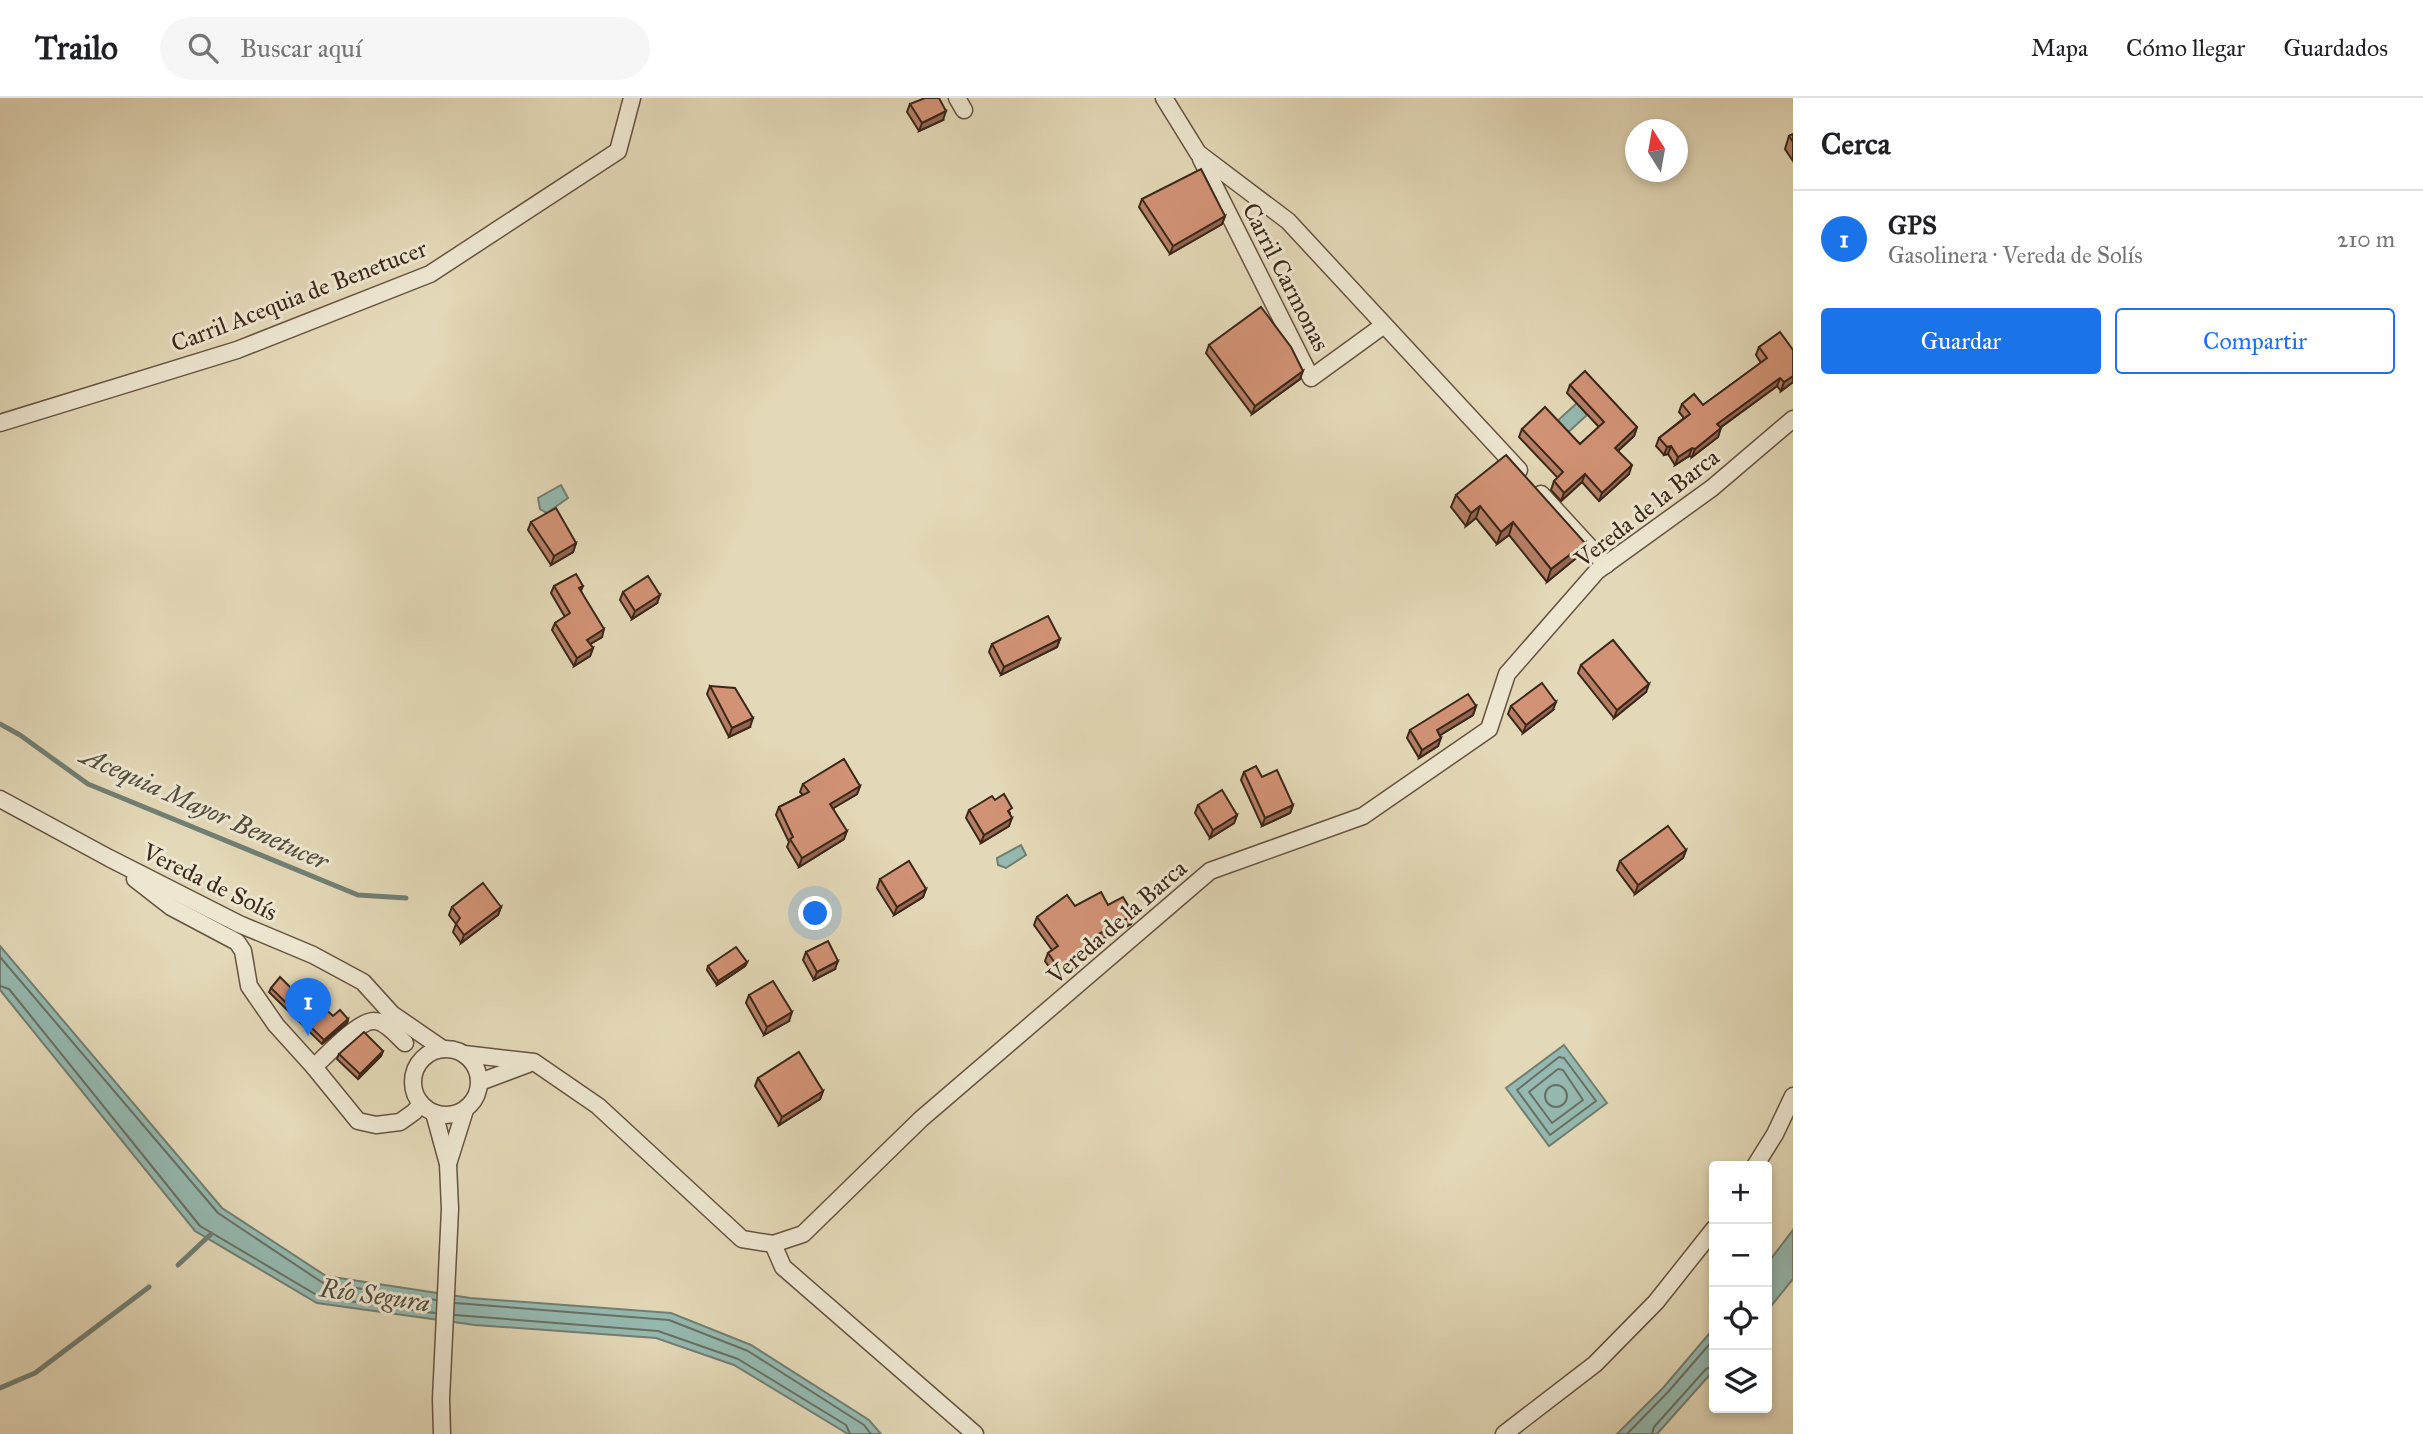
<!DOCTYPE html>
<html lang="es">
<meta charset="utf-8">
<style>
:root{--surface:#fff;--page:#f6f6f6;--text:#202124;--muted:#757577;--line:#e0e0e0;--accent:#1a73e8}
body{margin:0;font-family:"IM FELL Great Primer",serif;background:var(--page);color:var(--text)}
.controls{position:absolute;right:21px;bottom:21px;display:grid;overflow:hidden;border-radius:7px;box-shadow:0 4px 10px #0003}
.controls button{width:63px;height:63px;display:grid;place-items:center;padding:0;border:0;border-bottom:2px solid var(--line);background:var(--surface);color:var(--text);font:35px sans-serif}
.compass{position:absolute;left:1625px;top:21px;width:63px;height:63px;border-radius:50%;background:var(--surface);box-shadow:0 4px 10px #0003;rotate:349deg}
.you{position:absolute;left:816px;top:816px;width:24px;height:24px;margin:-18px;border:5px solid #fff;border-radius:50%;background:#1a73e8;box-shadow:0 0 0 10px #1a73e833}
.badge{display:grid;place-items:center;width:46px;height:46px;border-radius:50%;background:var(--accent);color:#fff;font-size:23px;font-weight:700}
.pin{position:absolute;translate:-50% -58px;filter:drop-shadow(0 2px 4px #0008)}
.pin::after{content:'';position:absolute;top:37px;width:24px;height:21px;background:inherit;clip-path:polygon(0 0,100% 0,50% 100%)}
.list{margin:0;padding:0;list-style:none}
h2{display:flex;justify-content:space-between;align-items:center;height:91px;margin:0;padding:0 28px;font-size:30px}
h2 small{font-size:23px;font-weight:400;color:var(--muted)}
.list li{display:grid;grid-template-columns:46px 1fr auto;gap:21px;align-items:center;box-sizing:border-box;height:98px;padding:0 28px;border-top:2px solid var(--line)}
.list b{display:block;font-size:26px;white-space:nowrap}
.list p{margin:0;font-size:23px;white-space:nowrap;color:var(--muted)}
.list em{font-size:23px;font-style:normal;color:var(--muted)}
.actions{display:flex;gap:14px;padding:21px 28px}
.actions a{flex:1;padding:16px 0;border:2px solid var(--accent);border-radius:7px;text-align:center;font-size:24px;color:var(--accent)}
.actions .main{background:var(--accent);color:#fff}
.icon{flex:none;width:38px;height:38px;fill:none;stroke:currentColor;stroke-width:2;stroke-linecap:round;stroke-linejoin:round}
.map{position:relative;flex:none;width:1793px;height:1336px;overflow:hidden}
header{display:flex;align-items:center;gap:42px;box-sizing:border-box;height:98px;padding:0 35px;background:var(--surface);border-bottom:2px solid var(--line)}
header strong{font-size:33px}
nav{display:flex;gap:38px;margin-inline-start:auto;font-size:24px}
.search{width:490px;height:63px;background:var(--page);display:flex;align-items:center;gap:18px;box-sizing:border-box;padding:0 24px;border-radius:38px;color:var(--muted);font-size:26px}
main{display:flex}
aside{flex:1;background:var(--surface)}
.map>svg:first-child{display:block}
.water{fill:#95b9b0;stroke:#717f73;stroke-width:2}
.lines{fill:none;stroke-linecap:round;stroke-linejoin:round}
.shore{stroke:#687064;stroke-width:2}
.stream{stroke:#717f73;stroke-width:5}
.minor-casing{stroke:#665340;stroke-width:19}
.minor{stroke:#ede6d0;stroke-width:16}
.wall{fill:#b47e65;stroke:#3c2718;stroke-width:2}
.shaded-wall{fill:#926652;stroke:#3c2718;stroke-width:2}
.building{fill:#d19275;stroke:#3c2718;stroke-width:2}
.labels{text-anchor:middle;stroke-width:6;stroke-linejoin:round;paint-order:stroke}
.street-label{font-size:24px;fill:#3c2718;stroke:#ede6d0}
.water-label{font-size:26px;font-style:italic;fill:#524c3e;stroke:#ede6d0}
</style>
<header>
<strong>Trailo</strong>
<div class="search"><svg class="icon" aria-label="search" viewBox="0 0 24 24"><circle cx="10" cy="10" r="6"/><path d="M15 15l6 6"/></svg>Buscar aquí</div>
<nav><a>Mapa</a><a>Cómo llegar</a><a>Guardados</a></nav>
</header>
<main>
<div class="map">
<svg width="1793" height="1336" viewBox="0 0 1793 1336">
<rect width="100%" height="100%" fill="#e3d8b7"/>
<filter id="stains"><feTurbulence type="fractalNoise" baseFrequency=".00286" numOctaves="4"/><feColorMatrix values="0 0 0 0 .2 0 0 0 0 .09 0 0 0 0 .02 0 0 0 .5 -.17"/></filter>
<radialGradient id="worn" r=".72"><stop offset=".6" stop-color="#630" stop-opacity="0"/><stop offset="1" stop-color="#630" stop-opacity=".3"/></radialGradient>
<g class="water">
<polygon points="1577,305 1587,317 1565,337 1554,326"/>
<polygon points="561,387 568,400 547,415 540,411 538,400"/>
<polygon points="1021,747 1026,757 1006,770 998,767 997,760"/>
<polygon points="0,848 222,1110 326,1178 470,1200 671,1215 751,1247 869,1322 881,1336 848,1336 734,1267 656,1240 475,1227 317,1205 195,1133 0,892"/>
<polygon points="1564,947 1607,1005 1549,1048 1506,990"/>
<polygon points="1793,1132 1793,1181 1767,1213 1767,1166"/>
<polygon points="1714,1230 1714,1272 1657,1336 1617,1336 1663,1290"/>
</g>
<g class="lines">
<g class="shore">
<polyline points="0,859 218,1115 323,1185 436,1202"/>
<polyline points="0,888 9,891 200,1128 320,1199 435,1215"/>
<polygon points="1559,959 1564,960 1596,1003 1550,1037 1517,992"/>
<polygon points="1558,971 1563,972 1583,1002 1552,1025 1529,994"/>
<circle cx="1556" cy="998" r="11"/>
<polyline points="455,1205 669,1222 748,1253 864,1327 871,1336"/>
<polyline points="455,1217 658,1233 738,1261 846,1327 850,1336"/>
<polyline points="1627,1336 1668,1294 1714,1241"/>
<polyline points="1652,1336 1654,1329 1706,1271 1714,1268"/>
</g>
<g class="stream">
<polyline points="0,626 20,637 88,686 358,797 406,800"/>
<polyline points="178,1167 211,1136"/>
<polyline points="0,1290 35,1275 149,1189"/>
</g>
<g class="minor-casing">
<g id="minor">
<polyline points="957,0 964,12"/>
<polyline points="1164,0 1198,55 1288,123 1519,372"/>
<polyline points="1201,61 1311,280 1384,227"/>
<polyline points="0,325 237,252 430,176 618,53 632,0"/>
<polyline points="1541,396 1606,467"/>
<polyline points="0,701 109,760 239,826 313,857 363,884 392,916 443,951"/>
<path d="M 135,781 L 171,809 L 237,844 L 243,853 L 249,888 L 276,927 L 314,969 C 326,958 359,922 374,923 C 386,923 397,938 405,945"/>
<circle cx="446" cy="984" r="33"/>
<polyline points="464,956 534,964 598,1008 742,1141 773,1146 803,1136 921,1021 1210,773 1363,718 1489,631 1507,576 1597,473 1712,390 1793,321"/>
<polyline points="314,969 358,1023 376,1027 400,1024 414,1014 421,1006"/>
<polyline points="480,984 528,966"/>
<polyline points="434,1015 448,1066 450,1111 441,1301 442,1336"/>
<polyline points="448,1066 465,1012"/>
<polyline points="1755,1068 1775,1036 1793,998"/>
<polyline points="773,1146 783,1169 975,1336"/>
<polyline points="1504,1336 1595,1266 1656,1204 1714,1131"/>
</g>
</g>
<use href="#minor" class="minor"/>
</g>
<g class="wall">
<polygon points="910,6 943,22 919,33 907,14"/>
<polygon points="1793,36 1793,63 1785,51 1789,38"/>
<polygon points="1142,101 1225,118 1222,126 1170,156 1139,109"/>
<polygon points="1209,247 1300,281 1252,316 1206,255"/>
<polygon points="1759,249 1793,252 1793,284 1781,293 1777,288 1720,330 1718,339 1692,359 1689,358 1675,367 1668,356 1664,357 1656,348 1659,340 1684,320 1679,314 1682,306 1703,307 1761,265 1756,257"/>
<polygon points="1570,287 1637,329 1634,338 1618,353 1629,376 1599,403 1582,384 1561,403 1551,392 1554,383 1558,380 1519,339 1522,331 1580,346 1599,329 1567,295"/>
<polygon points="1456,397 1585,445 1580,457 1547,484 1509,437 1497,446 1476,420 1466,428 1451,409"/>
<polygon points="531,424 576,445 573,454 551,467 528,432"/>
<polygon points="554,488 583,488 581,493 602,539 590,546 593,550 590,558 574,568 552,532 555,525 565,519 551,495"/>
<polygon points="623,494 657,505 632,521 620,502"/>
<polygon points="1060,541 1057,549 1001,577 989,554 992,546"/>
<polygon points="1581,567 1646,594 1614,620 1578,575"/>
<polygon points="710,588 750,629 729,639 707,596"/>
<polygon points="1476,608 1473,617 1440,637 1438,648 1419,660 1407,640 1410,632"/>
<polygon points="1511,608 1553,612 1523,635 1508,616"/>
<polygon points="1244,674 1262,679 1293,707 1290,715 1262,728 1241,682"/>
<polygon points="803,686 860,688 857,696 833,710 844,741 799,769 787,749 789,744 776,717 779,709 803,697 800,694"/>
<polygon points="995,702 1010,715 1009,728 981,745 966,720 969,712"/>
<polygon points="1198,707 1237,717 1234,725 1210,740 1195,715"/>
<polygon points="1686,752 1683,760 1635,796 1617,772 1620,763"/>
<polygon points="880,781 926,791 923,799 894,817 877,790"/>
<polygon points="1108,807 1134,817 1131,826 1097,844 1098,845 1095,854 1057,880 1045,863 1048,855 1052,852 1034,827 1037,819"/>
<polygon points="452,809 501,809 498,817 461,845 453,834 456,826 449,817"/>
<polygon points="806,854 835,871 814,882 803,862"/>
<polygon points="747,864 745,868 717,887 707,872 708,868"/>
<polygon points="271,890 333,918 348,921 347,925 322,946 269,894"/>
<polygon points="749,897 789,923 764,937 746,905"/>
<polygon points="383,953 381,958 358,981 337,961 339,956"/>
<polygon points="758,980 823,993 820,1001 779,1027 755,988"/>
</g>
<g class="shaded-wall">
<polygon points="946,13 943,22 919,33 922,25"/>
<polygon points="1225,118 1222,126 1170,156 1173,148"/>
<polygon points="1303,273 1300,281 1252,316 1255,308"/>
<polygon points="1793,278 1793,284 1781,293 1784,284"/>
<polygon points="1780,280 1777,288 1714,334 1717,326"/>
<polygon points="1637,329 1634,338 1612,358 1615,350"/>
<polygon points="1721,330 1718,339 1692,359 1695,351"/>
<polygon points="1671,348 1668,356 1664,357 1667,349"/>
<polygon points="1692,350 1689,358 1675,367 1678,359"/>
<polygon points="1632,367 1629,376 1599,403 1602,395"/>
<polygon points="1585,376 1582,384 1561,403 1564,395"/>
<polygon points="1480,408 1476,420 1466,428 1471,415"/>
<polygon points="1513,424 1509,437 1497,446 1501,434"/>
<polygon points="576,445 573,454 551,467 554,458"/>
<polygon points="1585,445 1580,457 1547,484 1551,471"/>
<polygon points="660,497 657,505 632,521 635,513"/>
<polygon points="604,531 602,539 585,549 587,542"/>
<polygon points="1060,541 1057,549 1001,577 1004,569"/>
<polygon points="593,550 590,558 574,568 577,560"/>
<polygon points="1649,586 1646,594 1614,620 1617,612"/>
<polygon points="1556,604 1553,612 1523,635 1526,627"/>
<polygon points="1476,608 1473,617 1434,641 1437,632"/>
<polygon points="753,620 750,629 729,639 732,630"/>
<polygon points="1441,640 1438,648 1419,660 1422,652"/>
<polygon points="860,688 857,696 827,714 830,706"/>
<polygon points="1293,707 1290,715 1262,728 1265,720"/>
<polygon points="1237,717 1234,725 1210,740 1213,732"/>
<polygon points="1012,720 1009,728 981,745 984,737"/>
<polygon points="847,733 844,741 799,769 802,760"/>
<polygon points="1686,752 1683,760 1635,796 1638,787"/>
<polygon points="926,791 923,799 894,817 897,809"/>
<polygon points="501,809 498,817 461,845 464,837"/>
<polygon points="1134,817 1131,826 1090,848 1093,839"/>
<polygon points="1098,845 1095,854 1057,880 1060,872"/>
<polygon points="838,863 835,871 814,882 817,874"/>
<polygon points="747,864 745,868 717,887 718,883"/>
<polygon points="792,914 789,923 764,937 767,929"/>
<polygon points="348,921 347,925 322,946 324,942"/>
<polygon points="383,953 381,958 358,981 360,976"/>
<polygon points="823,993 820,1001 779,1027 782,1019"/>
</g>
<g class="building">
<polygon points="925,0 939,0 946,13 922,25 910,6"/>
<polygon points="1793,36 1793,44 1789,38"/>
<polygon points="1201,71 1225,118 1173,148 1142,101"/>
<polygon points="1261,209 1291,249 1303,273 1255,308 1209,247"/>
<polygon points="1780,234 1793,252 1793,278 1784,284 1780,280 1717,326 1721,330 1695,351 1692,350 1678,359 1671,348 1667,349 1659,340 1690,316 1682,306 1694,296 1703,307 1767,260 1759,249"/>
<polygon points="1585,273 1637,329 1615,350 1632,367 1602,395 1585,376 1564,395 1554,383 1563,374 1522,331 1545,309 1580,346 1604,324 1570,287"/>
<polygon points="1506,357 1585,445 1551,471 1513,424 1501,434 1480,408 1471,415 1456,397"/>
<polygon points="556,410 576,445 554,458 531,424"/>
<polygon points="576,476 583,488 579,490 604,531 587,542 593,550 577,560 555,525 570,515 554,488"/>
<polygon points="648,478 660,497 635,513 623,494"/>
<polygon points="1048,518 1060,541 1004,569 992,546"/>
<polygon points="1613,542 1649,586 1617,612 1581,567"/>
<polygon points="1542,585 1556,604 1526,627 1511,608"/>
<polygon points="710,588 735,590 753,620 732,630"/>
<polygon points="1468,596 1476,608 1437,632 1441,640 1422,652 1410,632"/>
<polygon points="844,661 860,688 830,706 847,733 802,760 790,741 793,739 779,709 809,694 803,686"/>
<polygon points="1256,668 1262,679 1277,672 1293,707 1265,720 1244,674"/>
<polygon points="1222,692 1237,717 1213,732 1198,707"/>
<polygon points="1004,696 1012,710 1008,713 1012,720 984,737 969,712 992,698 995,702"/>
<polygon points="1668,728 1686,752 1638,787 1620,763"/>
<polygon points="909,763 926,791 897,809 880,781"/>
<polygon points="483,785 501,809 464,837 456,826 460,820 452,809"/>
<polygon points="1101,794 1108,807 1123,799 1134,817 1093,839 1098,845 1060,872 1048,855 1058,848 1037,819 1067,797 1075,808"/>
<polygon points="828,843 838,863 817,874 806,854"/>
<polygon points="736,849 747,864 718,883 708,868"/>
<polygon points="280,879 307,906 313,899 333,918 340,912 348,921 324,942 271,890"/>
<polygon points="773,883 792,914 767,929 749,897"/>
<polygon points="364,934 383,953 360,976 339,956"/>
<polygon points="799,954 823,993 782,1019 758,980"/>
</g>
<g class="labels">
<g class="street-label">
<text transform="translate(1286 179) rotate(63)" y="8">Carril Carmonas</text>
<text transform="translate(299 198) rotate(-21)" y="8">Carril Acequia de Benetucer</text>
<text transform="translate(1647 410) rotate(-38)" y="8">Vereda de la Barca</text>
<text transform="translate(210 784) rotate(26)" y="8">Vereda de Solís</text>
<text transform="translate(1117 824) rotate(-41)" y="8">Vereda de la Barca</text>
</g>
<g class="water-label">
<text transform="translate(205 710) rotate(24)" y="9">Acequia Mayor Benetucer</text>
<text transform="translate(375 1197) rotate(8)" y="9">Río Segura</text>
</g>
</g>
<rect width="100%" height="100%" filter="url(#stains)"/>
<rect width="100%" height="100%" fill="url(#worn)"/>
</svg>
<div class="controls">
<button>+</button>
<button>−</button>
<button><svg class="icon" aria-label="locate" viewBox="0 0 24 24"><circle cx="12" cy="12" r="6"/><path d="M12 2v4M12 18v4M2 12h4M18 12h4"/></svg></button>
<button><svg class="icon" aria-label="layers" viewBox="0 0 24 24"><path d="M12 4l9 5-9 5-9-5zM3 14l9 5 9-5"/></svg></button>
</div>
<svg class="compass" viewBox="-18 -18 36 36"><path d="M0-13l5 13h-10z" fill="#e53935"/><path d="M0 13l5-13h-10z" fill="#757577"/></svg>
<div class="you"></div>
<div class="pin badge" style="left:308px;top:938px">1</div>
</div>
<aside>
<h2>Cerca<small></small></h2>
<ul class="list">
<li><span class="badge">1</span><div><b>GPS</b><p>Gasolinera · Vereda de Solís</p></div><em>210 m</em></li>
</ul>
<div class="actions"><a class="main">Guardar</a><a>Compartir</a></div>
</aside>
</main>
